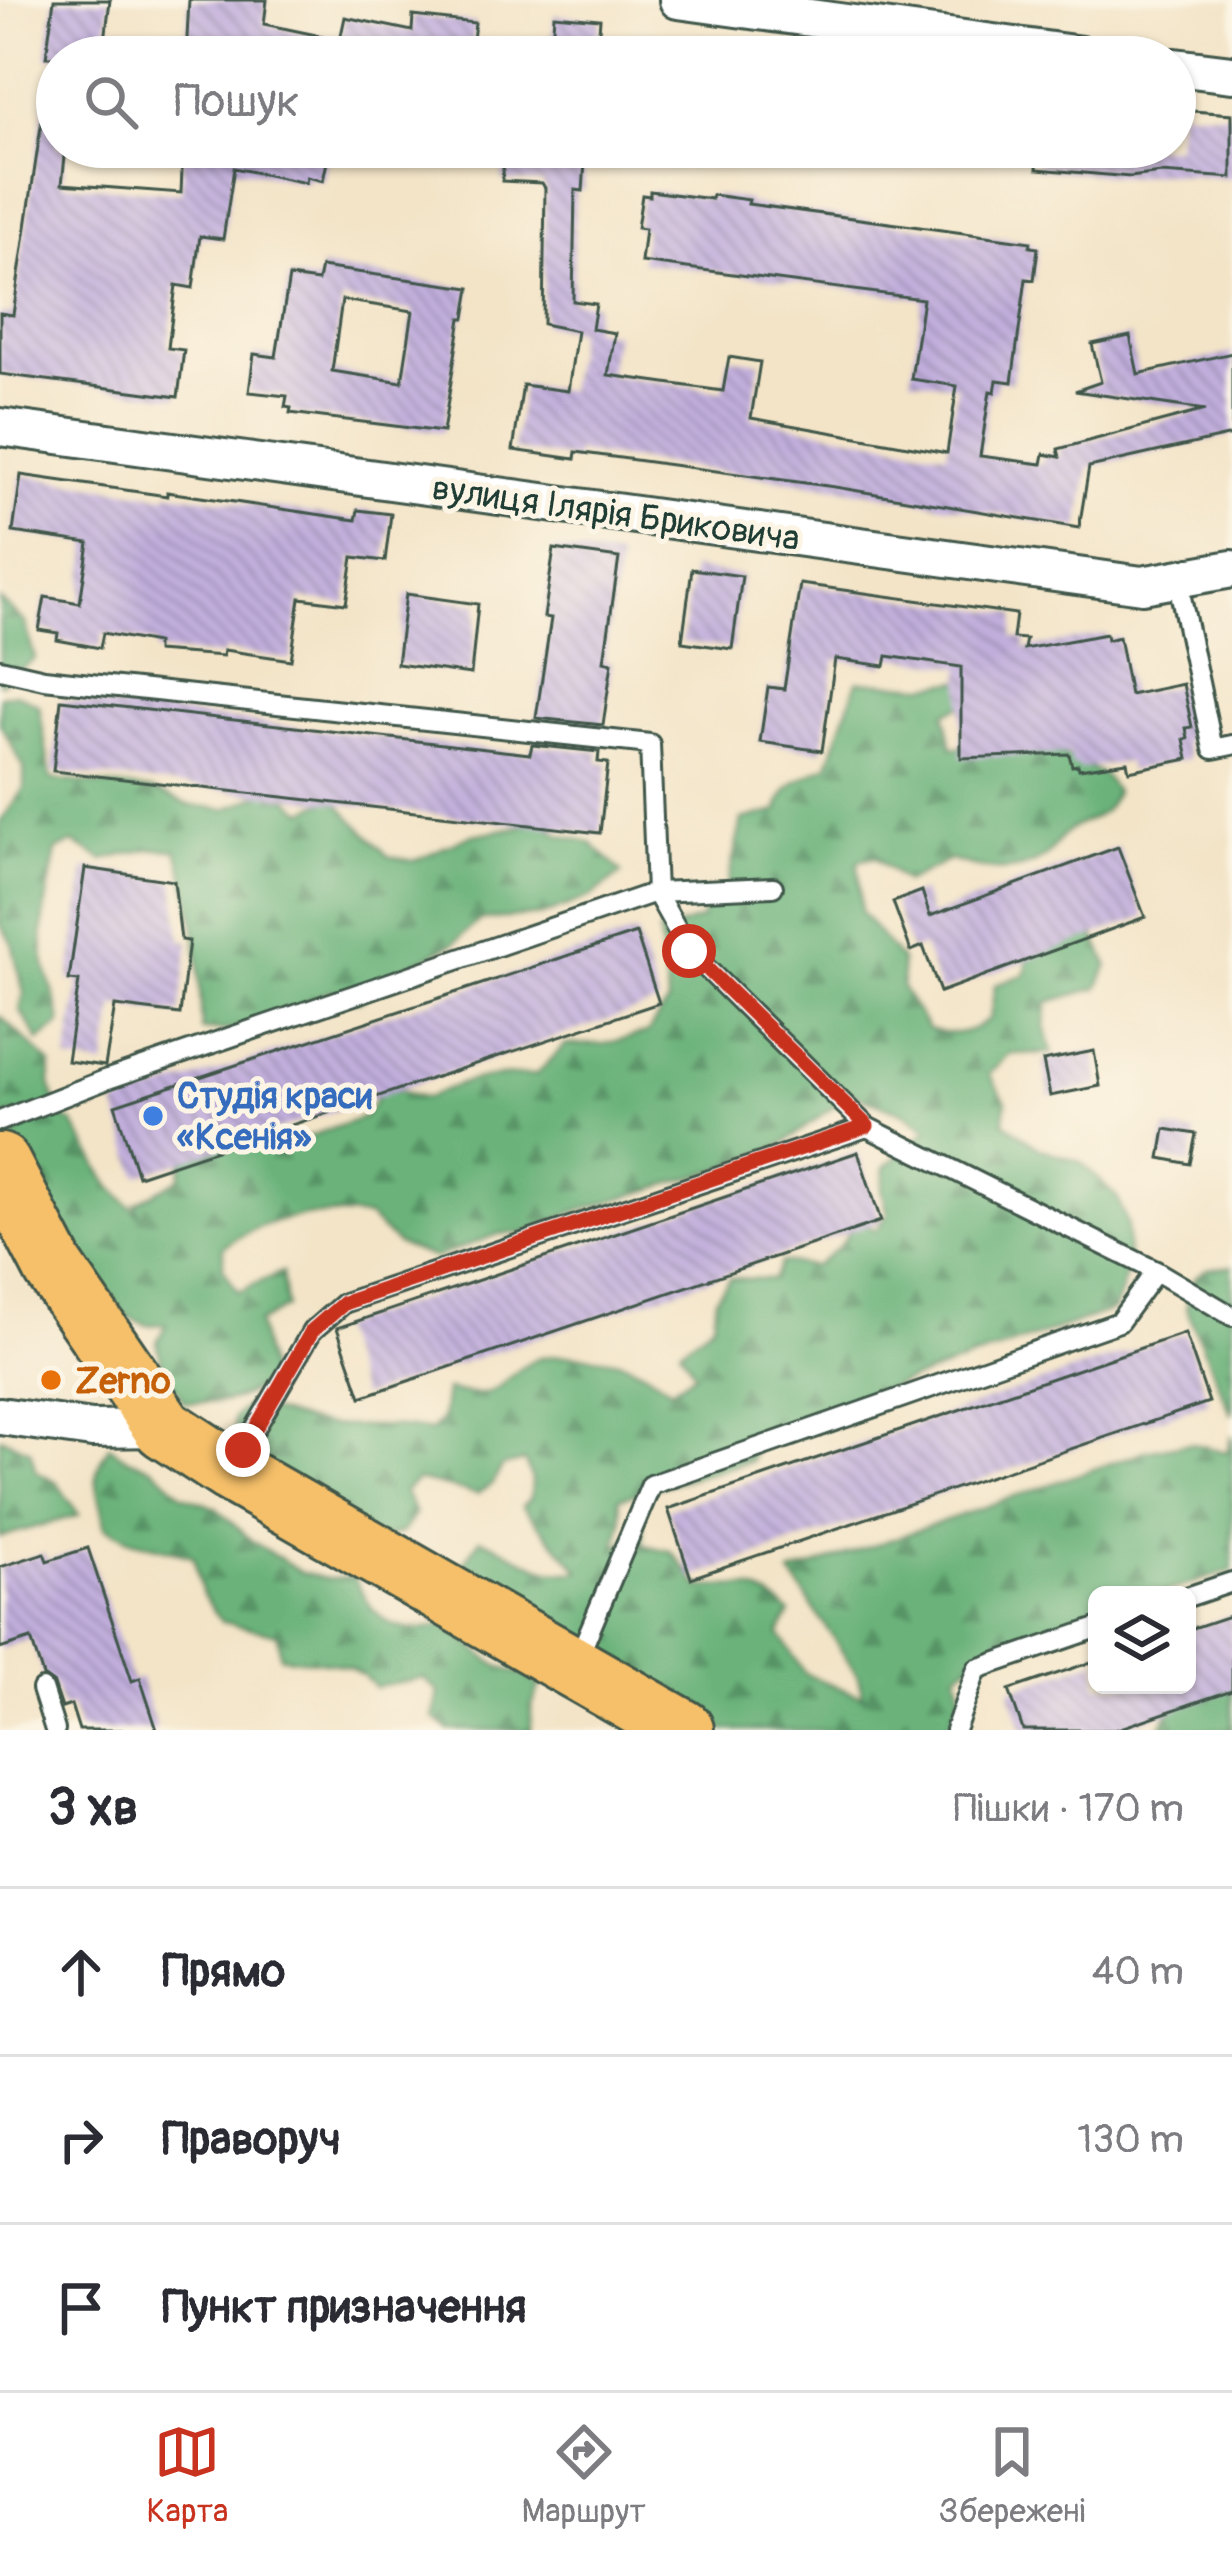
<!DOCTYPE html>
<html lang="uk">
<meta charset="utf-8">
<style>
:root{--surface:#fff;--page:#f2f2f3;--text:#2b2b33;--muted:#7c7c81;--line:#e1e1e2;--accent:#c8321e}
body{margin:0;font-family:Pangolin,sans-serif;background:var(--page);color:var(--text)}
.controls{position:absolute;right:36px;bottom:36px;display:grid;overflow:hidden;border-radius:18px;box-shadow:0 3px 9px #0004}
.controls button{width:108px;height:108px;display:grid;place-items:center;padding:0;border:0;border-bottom:3px solid var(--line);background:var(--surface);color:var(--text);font:60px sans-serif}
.stop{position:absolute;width:36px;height:36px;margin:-27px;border:9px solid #c8321e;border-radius:50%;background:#fff}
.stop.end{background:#c8321e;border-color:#fff;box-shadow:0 3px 12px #0008}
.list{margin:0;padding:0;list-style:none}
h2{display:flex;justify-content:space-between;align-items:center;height:156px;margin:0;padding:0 48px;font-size:51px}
h2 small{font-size:39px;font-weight:400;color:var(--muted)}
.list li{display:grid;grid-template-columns:78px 1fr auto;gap:36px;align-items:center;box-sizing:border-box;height:168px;padding:0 48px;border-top:3px solid var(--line)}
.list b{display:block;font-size:45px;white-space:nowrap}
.list em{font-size:39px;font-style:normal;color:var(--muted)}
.icon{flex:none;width:66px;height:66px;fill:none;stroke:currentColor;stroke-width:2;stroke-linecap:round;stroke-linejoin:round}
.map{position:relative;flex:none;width:1232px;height:1730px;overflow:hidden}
.search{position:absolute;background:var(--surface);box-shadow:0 3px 9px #0004;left:36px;right:36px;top:36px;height:132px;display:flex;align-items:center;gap:30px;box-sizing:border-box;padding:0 42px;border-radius:66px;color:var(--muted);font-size:45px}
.sheet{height:660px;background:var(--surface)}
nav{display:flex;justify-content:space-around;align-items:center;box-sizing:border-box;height:168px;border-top:3px solid var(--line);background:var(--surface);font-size:33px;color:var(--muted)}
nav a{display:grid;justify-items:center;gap:6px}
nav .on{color:var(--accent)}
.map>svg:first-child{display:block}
.forest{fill:url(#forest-firs);stroke:#447857;stroke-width:3}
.building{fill:url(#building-back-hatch);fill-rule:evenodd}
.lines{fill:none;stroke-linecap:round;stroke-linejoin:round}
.lane-casing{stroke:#3f564a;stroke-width:24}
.street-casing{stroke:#3f564a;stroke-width:42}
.primary-casing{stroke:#3f564a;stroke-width:66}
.lane{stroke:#fff;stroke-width:18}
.street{stroke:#fff;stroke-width:36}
.primary{stroke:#f6c06b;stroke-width:60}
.route{stroke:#c8321e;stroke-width:15}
.shop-dot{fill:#3f7fe0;stroke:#fcf5e5;stroke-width:4.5}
.food-dot{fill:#e8710a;stroke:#fcf5e5;stroke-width:4.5}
.labels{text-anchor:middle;stroke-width:10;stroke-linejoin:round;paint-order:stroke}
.street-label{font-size:36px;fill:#1f3d34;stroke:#fcf5e5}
.shop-label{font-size:36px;font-weight:bold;fill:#366cbe;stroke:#fcf5e5;text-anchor:start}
.food-label{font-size:36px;font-weight:bold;fill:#c56008;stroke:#fcf5e5;text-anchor:start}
</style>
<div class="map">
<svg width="1232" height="1730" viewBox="0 0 1232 1730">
<defs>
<pattern id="forest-firs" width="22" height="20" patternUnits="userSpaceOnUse" patternTransform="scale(3)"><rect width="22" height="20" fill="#6ab27a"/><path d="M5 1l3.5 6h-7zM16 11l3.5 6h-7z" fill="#579265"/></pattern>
<pattern id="building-back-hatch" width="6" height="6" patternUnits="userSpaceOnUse" patternTransform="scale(3)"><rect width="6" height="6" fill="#c1aedc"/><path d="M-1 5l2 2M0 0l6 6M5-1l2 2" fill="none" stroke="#9c8fb3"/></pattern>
</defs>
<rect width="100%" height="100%" fill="#fcf5e5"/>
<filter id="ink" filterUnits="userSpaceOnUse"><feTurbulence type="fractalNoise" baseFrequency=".00833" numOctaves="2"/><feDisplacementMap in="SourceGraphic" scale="24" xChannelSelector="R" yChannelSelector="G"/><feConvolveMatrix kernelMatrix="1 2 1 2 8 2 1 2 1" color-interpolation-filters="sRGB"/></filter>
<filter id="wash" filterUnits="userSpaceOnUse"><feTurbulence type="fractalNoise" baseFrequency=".004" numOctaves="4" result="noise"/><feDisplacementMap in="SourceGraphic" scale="48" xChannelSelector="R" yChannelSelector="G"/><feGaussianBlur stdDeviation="2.7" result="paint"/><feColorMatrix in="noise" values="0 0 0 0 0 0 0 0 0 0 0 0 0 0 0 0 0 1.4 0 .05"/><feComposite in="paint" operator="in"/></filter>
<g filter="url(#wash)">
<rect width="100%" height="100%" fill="#f3e4c7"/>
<g class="forest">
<polygon points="0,600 25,622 35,659 0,684"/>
<path d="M 967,680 L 976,699 L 945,713 L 952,748 L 1037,741 L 1105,776 L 1115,792 C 1102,824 1089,815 1067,832 C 1057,839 1052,853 1042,859 C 1012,878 981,869 950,860 L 905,882 L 875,857 L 858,861 L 861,912 L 901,960 L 902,988 L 928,1029 C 953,1037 970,1034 990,1018 L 995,985 L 1026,974 L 1031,926 L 1086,918 L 1108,965 L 1098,988 L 1048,1002 L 1045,1025 L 1052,1053 L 1010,1054 L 989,1074 L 1006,1101 L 1004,1122 L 1039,1148 L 1081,1162 L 1117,1197 L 1127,1223 L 1128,1270 L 1114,1310 L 805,1416 L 759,1436 L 751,1461 L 619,1498 L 622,1522 L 615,1549 L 643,1526 L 643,1545 L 671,1551 L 700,1588 C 740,1584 760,1585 790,1613 L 779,1634 L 805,1674 L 863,1697 L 858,1676 L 791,1574 L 1146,1451 L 1190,1443 L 1227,1452 L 1232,1435 L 1232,1571 L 1155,1595 L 1097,1595 L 1097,1614 L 1016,1643 L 992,1647 L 957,1673 L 961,1694 L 948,1730 L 726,1730 L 474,1588 L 461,1567 L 480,1539 C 517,1552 540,1578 580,1571 L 522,1506 L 531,1497 L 532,1480 L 525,1461 L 503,1466 L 492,1484 L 477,1494 L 417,1480 L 404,1491 L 415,1514 L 402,1532 L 381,1539 L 243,1450 L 234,1436 L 234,1418 L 248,1404 C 279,1413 311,1426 344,1426 C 374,1426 401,1425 431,1431 L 442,1419 L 446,1390 C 501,1402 490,1388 529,1363 C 548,1350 600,1356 622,1362 C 639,1366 656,1379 671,1389 L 695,1373 L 680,1349 L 713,1323 L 716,1297 L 730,1278 L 773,1279 L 781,1262 L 815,1266 L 840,1246 L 857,1220 L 876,1230 L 888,1214 L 882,1190 L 885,1167 L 928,1129 L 904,1113 L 852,1093 L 780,1146 L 717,1170 L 571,1213 L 526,1233 L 499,1234 L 434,1258 L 397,1244 L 368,1217 C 316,1211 266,1216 223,1247 L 223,1268 L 238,1292 L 282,1272 L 286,1307 L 258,1323 L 269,1377 C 245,1403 218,1404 184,1402 L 162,1365 L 157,1342 L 166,1324 L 147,1325 L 110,1309 L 11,1139 L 33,1120 L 15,1114 L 0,1119 L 0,1016 L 51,1064 L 50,1084 L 60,1116 L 73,1123 L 108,1183 L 139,1215 L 135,1204 L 180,1178 L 184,1150 L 234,1138 L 261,1149 L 279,1147 L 365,1117 L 383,1087 L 427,1098 C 463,1079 495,1074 536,1075 L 565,1045 L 605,1044 L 647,1033 L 668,1003 L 659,932 L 702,919 L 703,900 L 726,891 L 742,820 L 778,811 C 782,784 806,776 828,765 L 857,681 L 925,686 Z"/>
<path d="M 16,693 L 39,705 L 51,779 L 152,790 L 189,805 L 226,809 L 275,789 L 304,811 L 333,798 L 388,856 L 414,861 L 468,836 L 542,822 L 560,835 L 590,842 L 622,873 L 591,897 L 544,915 L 480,920 L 454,943 L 394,974 L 359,1001 L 331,990 C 293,1007 245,1036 202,1030 C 199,972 198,905 176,850 L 149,849 L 103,860 L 73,843 L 56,851 C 50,886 36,933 46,968 C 51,988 59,1003 61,1024 L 39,1041 L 20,1010 L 24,994 L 12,943 L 0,924 L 0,823 L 24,788 L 24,768 L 0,723 L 0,696 Z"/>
<polygon points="1232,1266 1232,1415 1186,1308 1194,1278 1207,1269"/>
<polygon points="0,1437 30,1450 36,1471 57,1483 79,1515 0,1537"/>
<path d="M 109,1446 L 128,1459 L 152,1467 L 183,1495 L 216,1508 L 252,1541 L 301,1572 L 326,1579 L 354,1577 C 373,1619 394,1638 443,1625 C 467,1637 478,1654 497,1665 C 514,1674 523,1671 540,1686 L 531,1708 L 531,1730 L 449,1730 L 434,1718 L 439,1692 L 423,1678 L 375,1687 C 350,1656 315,1664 280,1656 L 278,1634 L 222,1622 L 203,1595 L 193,1556 L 131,1540 L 105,1527 C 102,1489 85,1482 109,1446 Z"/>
<polygon points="1232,1686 1232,1730 1159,1730 1175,1700"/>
</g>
<g id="blocks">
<g class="building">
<polygon points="54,0 110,0 103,57 46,57"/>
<polygon points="189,0 267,0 264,24 340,40 345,17 412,31 413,16 475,23 471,57 186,57"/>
<polygon points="554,15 600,19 597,57 551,57"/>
<polygon points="46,92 57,93 57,147 66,147 62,184 181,193 183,147 330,147 323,181 307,177 306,183 234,168 223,239 200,236 193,288 176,285 168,348 184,350 178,397 0,374 0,313 13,315"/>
<polygon points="1179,110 1232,114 1232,178 1161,173 1130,177 1037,169 1038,147 1176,147"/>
<polygon points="505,147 586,147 583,191 575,190 573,301 596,304 592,329 615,333 608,375 723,391 729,357 760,362 751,418 947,453 957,386 911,379 923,299 641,262 645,229 637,228 642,195 650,196 650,191 711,199 712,195 749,200 748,204 1031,242 1030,247 1038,248 1034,280 1026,279 1012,382 997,380 995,392 990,391 980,456 1042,464 1044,454 1060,457 1058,449 1205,410 1075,391 1101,382 1092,344 1130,336 1138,374 1232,353 1232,435 1089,467 1079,528 835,487 576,452 575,459 513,450 523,385 568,391 577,331 543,324 545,188 542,183 502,181"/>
<path d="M 321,267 L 470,288 L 465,318 L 461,318 L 443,432 L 290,413 L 291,408 L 285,407 L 287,396 L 249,392 L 254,354 L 276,357 L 289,277 L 318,281 ZM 342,300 L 413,311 L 402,382 L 332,371 Z"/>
<polygon points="21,475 167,496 167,492 356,520 358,510 391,514 385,561 353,557 346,604 300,598 291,660 224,650 223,656 156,651 156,643 103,633 100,648 57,640 58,633 39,630 45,597 80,603 89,543 13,532"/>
<polygon points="554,549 619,558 604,661 612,663 603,725 536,718 551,618 544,617"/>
<polygon points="692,569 742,576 732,649 682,642"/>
<polygon points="800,584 1016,614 1013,638 1026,639 1024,649 1106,634 1107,640 1119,637 1130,695 1183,684 1192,727 1186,728 1188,738 1184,739 1188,759 1129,771 1127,762 1079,769 1078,765 1072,766 1069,754 961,758 961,667 887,656 885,666 835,659 822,751 760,742 768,687 784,689"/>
<polygon points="406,594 478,604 471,674 397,664"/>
<polygon points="61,700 530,754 532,745 599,752 598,762 608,763 600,833 53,771"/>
<polygon points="1118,847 1145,917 940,992 923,946 911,951 893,902 922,891 930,916"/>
<polygon points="85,868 174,881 181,940 189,941 180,1014 115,1006 105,1066 67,1061 79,981 69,980"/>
<polygon points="636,933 659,1003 138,1176 115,1105"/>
<polygon points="1094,1051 1100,1086 1050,1096 1043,1061"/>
<polygon points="1165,1129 1196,1134 1190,1164 1160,1158"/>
<polygon points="858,1152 881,1221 361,1397 337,1328"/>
<polygon points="1185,1333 1209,1402 691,1578 668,1509"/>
<polygon points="88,1548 132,1681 140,1678 157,1730 79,1730 71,1705 62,1708 54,1684 43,1676 31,1639 0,1649 0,1567 44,1553 47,1561"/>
<polygon points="1232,1615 1232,1690 1115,1730 1023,1730 1009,1690 1097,1660 1097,1685 1187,1685 1187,1630"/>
</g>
</g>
</g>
<g filter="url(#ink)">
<use href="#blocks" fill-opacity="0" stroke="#3f564a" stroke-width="3"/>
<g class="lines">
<g class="lane-casing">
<g id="lane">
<polyline points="1177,578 1213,749 1232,745"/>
<polyline points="0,669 44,679 650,744 656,892 689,951 867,1127 1156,1271 1232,1316"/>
<polyline points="0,1121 105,1080 656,892 773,887"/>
<polyline points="233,1466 312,1331 344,1303 867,1127"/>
<polyline points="1187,1597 1232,1582"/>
<polyline points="576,1663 651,1485 1119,1322 1156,1271"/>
<polyline points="42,1689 55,1730"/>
<polyline points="955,1730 977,1669 1097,1628"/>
</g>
</g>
<g class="street-casing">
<g id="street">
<polyline points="678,0 1096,57"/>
<polyline points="1175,67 1232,74"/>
<polyline points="0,427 1142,585 1232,569"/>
<polyline points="0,1416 92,1429 164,1428"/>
</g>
</g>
<g class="primary-casing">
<polyline id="primary" points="0,1164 54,1268 164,1428 230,1471 683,1730"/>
</g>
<use href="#lane" class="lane"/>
<use href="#street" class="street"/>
<use href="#primary" class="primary"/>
</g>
</g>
<g class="lines" filter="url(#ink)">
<polyline class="route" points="243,1450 312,1331 344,1303 867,1126 689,951"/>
</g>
<circle class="shop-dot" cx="153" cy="1116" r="12"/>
<circle class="food-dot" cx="51" cy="1380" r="12"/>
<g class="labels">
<g class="street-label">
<text transform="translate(616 512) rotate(8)" y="13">вулиця Ілярія Бриковича</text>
</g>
<g class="shop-label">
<text x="177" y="1108">Студія краси<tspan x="177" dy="41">«Ксенія»</tspan></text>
</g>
<g class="food-label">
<text x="75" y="1393">Zerno</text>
</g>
</g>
</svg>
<div class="controls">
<button><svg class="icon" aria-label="layers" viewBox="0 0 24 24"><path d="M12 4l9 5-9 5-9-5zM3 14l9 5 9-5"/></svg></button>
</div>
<div class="stop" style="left:689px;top:951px"></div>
<div class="stop end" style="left:243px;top:1450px"></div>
<div class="search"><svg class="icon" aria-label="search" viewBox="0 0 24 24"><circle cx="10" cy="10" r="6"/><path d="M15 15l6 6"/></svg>Пошук</div>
</div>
<section class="sheet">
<h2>3 хв<small>Пішки · 170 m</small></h2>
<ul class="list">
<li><svg class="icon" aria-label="ahead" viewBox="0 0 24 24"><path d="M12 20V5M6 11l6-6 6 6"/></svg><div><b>Прямо</b></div><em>40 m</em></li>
<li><svg class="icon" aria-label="right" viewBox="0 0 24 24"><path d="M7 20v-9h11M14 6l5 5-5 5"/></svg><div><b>Праворуч</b></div><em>130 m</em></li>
<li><svg class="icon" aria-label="arrive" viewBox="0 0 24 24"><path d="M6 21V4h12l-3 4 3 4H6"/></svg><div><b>Пункт призначення</b></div></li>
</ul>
</section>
<nav>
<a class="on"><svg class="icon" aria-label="map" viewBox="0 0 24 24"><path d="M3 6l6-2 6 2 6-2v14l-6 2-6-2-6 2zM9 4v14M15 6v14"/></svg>Карта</a>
<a><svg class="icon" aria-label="directions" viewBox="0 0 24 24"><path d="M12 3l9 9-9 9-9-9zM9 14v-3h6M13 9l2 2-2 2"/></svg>Маршрут</a>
<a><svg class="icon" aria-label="saved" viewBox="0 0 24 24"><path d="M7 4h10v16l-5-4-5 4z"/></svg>Збережені</a>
</nav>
